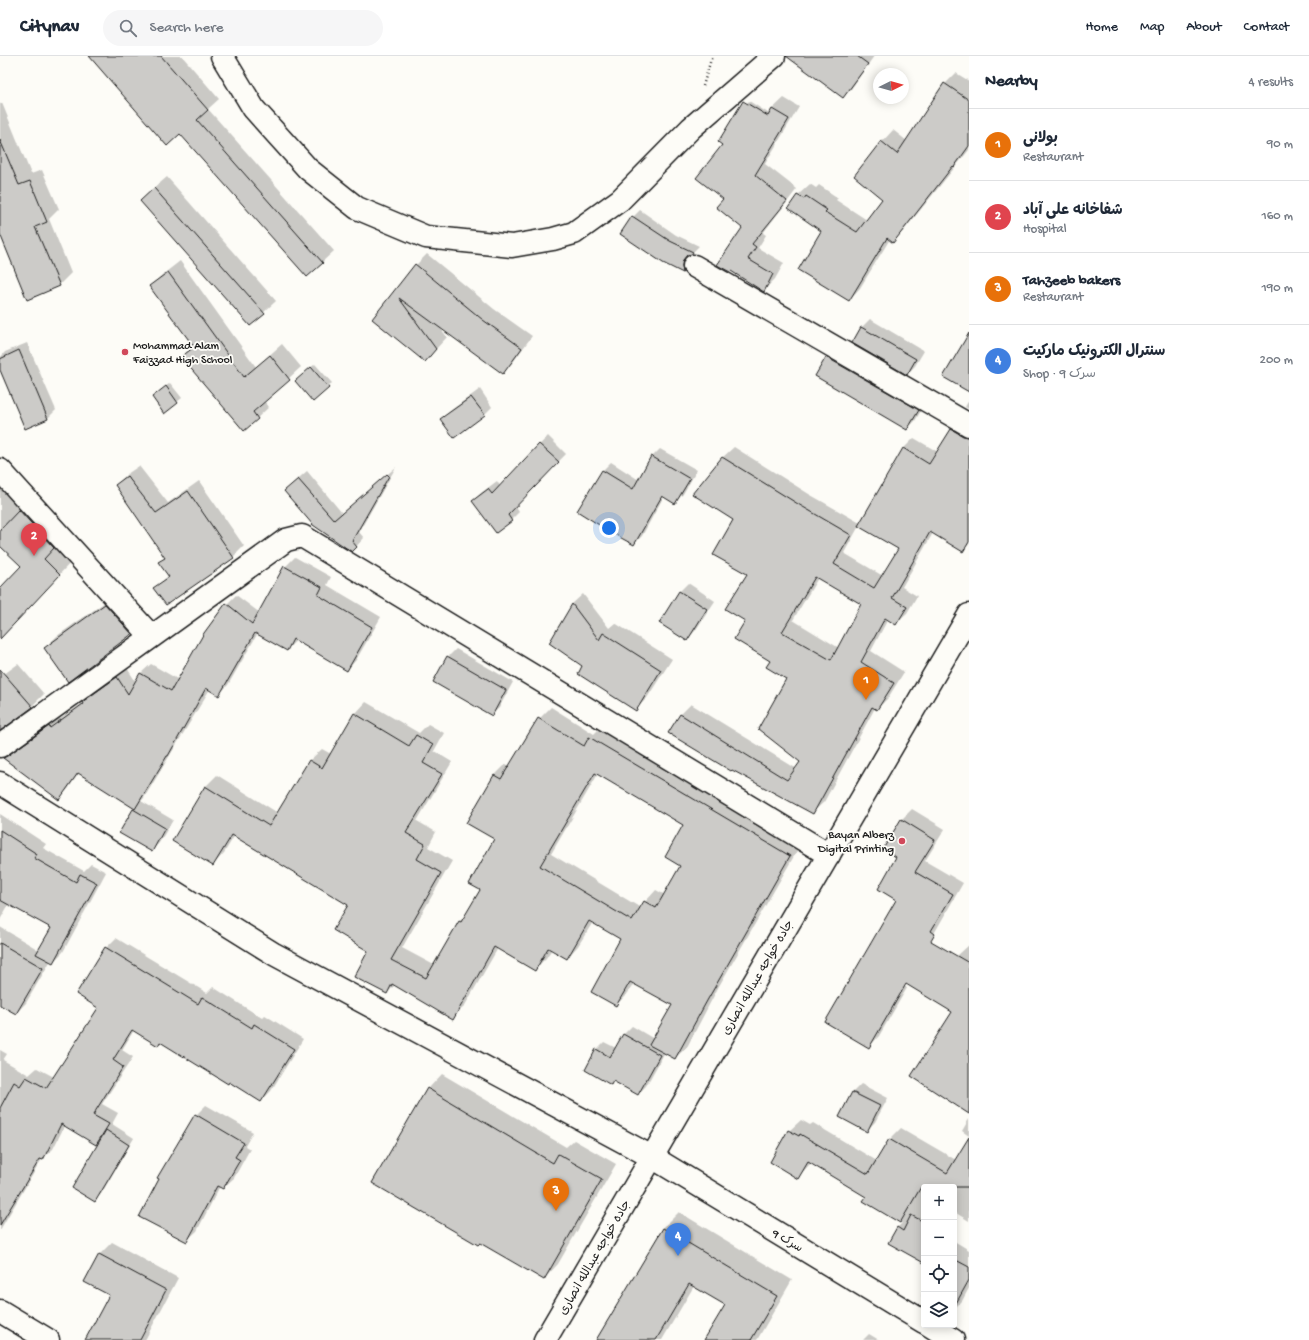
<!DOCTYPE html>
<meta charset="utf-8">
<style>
:root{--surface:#fff;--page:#f6f6f7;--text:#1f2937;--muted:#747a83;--line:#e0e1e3;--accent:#d1495b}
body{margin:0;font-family:"Gochi Hand","Playpen Sans Arabic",sans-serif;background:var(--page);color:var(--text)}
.controls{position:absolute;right:12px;bottom:12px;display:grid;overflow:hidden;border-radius:4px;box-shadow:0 2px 10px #0003}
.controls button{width:36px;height:36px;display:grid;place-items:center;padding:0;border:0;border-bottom:1px solid var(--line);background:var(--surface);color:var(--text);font:20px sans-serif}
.compass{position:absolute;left:873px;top:12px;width:36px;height:36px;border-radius:50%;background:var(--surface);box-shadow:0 2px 10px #0003;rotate:85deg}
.you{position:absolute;left:609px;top:472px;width:14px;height:14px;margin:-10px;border:3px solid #fff;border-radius:50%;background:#1a73e8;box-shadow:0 0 0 6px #1a73e833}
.badge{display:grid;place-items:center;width:26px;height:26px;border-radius:50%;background:var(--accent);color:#fff;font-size:13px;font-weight:700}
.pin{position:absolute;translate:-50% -33px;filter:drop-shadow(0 1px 2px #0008)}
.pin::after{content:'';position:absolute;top:21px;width:14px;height:12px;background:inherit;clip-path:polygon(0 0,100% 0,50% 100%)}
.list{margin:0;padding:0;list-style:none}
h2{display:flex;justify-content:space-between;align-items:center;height:52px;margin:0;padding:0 16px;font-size:17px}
h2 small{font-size:13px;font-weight:400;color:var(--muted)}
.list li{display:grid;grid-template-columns:26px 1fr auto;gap:12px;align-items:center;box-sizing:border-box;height:72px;padding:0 16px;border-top:1px solid var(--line)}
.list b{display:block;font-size:15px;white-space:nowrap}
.list p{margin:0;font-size:13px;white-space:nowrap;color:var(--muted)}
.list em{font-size:13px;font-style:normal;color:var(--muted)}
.icon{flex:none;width:22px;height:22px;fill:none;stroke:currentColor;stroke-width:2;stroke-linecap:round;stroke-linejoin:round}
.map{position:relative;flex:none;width:969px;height:1284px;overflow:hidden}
header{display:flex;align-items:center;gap:24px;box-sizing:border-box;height:56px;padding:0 20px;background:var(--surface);border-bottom:1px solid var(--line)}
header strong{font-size:19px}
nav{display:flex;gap:22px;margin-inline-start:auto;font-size:14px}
.search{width:280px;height:36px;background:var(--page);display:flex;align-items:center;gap:10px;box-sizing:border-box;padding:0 14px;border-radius:22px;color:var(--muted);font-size:15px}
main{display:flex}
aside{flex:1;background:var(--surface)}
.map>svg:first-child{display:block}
.shadow{fill:#0003;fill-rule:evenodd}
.building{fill:#cccbc8;stroke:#1c1c1c;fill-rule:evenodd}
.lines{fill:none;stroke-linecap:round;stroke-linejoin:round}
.minor-casing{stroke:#1c1c1c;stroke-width:25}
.secondary-casing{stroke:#1c1c1c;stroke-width:25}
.path{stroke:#1c1c1c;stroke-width:2.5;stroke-dasharray:1 3;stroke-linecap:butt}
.minor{stroke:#fdfcf7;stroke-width:22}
.secondary{stroke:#fdfcf7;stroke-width:22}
.poi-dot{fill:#d1495b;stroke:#fdfcf7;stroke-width:1.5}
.labels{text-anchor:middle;stroke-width:3.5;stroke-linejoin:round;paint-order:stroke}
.poi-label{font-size:12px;fill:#1c1c1c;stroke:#fdfcf7;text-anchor:start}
.street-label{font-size:12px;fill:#1c1c1c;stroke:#fdfcf7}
</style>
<header>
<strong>Citynav</strong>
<div class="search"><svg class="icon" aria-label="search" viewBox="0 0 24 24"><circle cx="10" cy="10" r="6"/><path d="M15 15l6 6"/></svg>Search here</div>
<nav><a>Home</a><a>Map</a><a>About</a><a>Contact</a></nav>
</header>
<main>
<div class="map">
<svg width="969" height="1284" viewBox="0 0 969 1284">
<rect width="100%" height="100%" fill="#fdfcf7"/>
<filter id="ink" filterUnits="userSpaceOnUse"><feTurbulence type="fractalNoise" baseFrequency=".025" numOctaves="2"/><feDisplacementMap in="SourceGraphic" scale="8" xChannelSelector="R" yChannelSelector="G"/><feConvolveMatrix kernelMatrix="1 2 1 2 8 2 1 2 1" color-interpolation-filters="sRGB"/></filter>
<g filter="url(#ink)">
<g class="shadow">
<polygon points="90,0 182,0 219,43 208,53 334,195 307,220 181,77"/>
<polygon points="808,0 874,0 851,33 843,41"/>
<polygon points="956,17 969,25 969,94 904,174 893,186 890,183 860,232 849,244 823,174 790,152 798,139 810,128 816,132 819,129 838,142 836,144 867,164 884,143 855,120 882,86 893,74 907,85 945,28"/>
<polygon points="784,42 799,51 765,108 797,133 763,177 766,179 758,192 784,207 775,223 764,234 731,214 743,172 724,143 723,89 738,56 749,45 768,57"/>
<polygon points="2,47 31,118 42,114 59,153 49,163 71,217 59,229 0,176 0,48"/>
<polygon points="167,121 276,245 250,269 153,133"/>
<polygon points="640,154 676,179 699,190 692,197 689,198 688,203 689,209 683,215 664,206 622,178 633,161"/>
<polygon points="427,198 494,253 532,280 513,306 503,317 439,270 447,281 425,305 373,263 416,209"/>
<polygon points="180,205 256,311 282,288 301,311 264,345 269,351 244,374 182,301 193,289 150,230 162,219"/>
<polygon points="870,263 924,295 915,310 907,318 853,286 862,271"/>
<polygon points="27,287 56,354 48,362 0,311 0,302 5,296"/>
<polygon points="835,293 926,346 915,365 907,373 816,320 827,302"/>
<polygon points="315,308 332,327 328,331 300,321"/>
<polygon points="170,327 182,342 164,356 157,338"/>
<polygon points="480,333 492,351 484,359 442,363 450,355"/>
<polygon points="969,344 969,353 965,351"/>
<path d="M 962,363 L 969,366 L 969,488 L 963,494 L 933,477 L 902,531 L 917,540 L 907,557 L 896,567 L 888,563 L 871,595 L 904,616 L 888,642 L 877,653 L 875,652 L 824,746 L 813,756 L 680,659 L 691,648 L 797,713 L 801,706 L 787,623 L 772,605 L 746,565 L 749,518 L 734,464 L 694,438 L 723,401 L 734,391 L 809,438 L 860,467 L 903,393 L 914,382 L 938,396 L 951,373 ZM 859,470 L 899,493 L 883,520 L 844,497 ZM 818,522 L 862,548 L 839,592 L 793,564 Z"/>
<polygon points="548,380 566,398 515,450 519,456 511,464 496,476 473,445 481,437 497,425 500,430"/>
<polygon points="660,393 697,414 683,438 675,446 664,440 642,480 634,488 578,454 603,414 611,406 639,424 652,401"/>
<polygon points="139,410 168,447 199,425 244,490 233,501 155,532 169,519 160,506 165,501 116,429 127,418"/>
<polygon points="396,411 359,476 364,482 352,495 293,427 307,415 342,457"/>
<polygon points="0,428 71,506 15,566 0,575 0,534 22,510 0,489"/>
<polygon points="295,501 331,521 327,529 381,561 356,604 347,614 297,584 287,593 258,577 228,629 219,638 210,633 195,658 144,742 141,745 173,764 159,787 151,795 133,754 135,752 79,717 68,733 58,742 4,702 13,693 18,691 59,661 60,663 84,646 93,637 127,612 136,626 141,617 151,608 179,624 227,548 236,539 260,557 285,511"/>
<polygon points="688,527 715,545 695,575 687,583 660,566 680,535"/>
<polygon points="118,537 143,565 131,577 110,592 45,592 57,580"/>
<polygon points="583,538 609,572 615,567 672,603 647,642 636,653 584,609 572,548"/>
<polygon points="456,593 513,626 499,652 491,659 448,601"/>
<polygon points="18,608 44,638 32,650 0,674 0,621"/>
<path d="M 366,646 L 419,677 L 428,668 L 444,677 L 434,695 L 452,706 L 417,765 L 436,776 L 428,791 L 452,805 L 402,892 L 434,909 L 460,865 L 466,859 L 481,834 L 496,783 L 468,767 L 495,719 L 506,708 L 510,710 L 539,663 L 551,651 L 594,678 L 602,670 L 801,788 L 719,930 L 687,991 L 675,1002 L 665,996 L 646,1030 L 638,1038 L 596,994 L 604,986 L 616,992 L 624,978 L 632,970 L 654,983 L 673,948 L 634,927 L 628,937 L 616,949 L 622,883 L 593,866 L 578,890 L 567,902 L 552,893 L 546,902 L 535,913 L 498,892 L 464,951 L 452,962 L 395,929 L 387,937 L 350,849 L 235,779 L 224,797 L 213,809 L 173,784 L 206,730 L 217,719 L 278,757 L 310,704 L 322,693 L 331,698 L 355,658 ZM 598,718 L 684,769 L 682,810 L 665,839 L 656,834 L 645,846 L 641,852 L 551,798 Z"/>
<polygon points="912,753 945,773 925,805 963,827 904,930 907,932 879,980 869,991 898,844 897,800 884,792 902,763"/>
<polygon points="0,758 46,788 43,792 84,815 91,808 106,816 63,896 53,906 51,904 26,947 16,957 0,947 0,871 39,894 52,871 9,848 0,864"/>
<polygon points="116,882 207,937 213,931 262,962 265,959 303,983 271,1035 261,1045 230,1025 228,1027 161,985 158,989 134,974 122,994 133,1001 102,1048 118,1057 112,1068 134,1082 101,1138 94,1144 101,1083 96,1088 65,1069 53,1093 42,1103 0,1174 0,994 7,998 3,1004 29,1019 37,1012 54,1021 99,951 106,892"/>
<polygon points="969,889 969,1057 953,955 957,900"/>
<polygon points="442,1018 566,1091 574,1084 616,1108 558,1208 544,1223 428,1033"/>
<polygon points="861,1028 888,1042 875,1066 867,1074 840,1060 853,1036"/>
<polygon points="206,1049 253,1076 245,1090 250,1093 234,1122 223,1132 220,1130 197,1175 186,1185 196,1059"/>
<polygon points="969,1063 969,1080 962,1075"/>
<polygon points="801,1064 810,1069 813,1067 877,1105 890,1083 901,1072 956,1104 969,1083 969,1165 956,1157 954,1160 954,1131 924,1131 924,1206 897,1172 902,1167 865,1145 867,1141 811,1107 797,1122 789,1075"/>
<polygon points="679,1156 792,1224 757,1284 705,1284 726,1249 694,1230 662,1284 597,1284 663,1172"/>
<polygon points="954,1185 969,1194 969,1232 962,1245 954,1253"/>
<polygon points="112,1186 178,1222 145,1284 86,1284 110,1239 99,1199"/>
<polygon points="924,1234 924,1242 921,1240"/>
<polygon points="869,1278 879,1284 863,1284"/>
</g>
<g class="building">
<polygon points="89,0 161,0 208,54 197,64 323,207 307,221 180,78 167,90"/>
<polygon points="786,0 857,0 868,8 843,42"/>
<polygon points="944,27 969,44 969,90 954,111 953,110 893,187 887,182 849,245 798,214 821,175 788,152 797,139 804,143 806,140 827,154 825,156 857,176 882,143 854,120 881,85 897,98"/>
<polygon points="743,45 768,60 772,53 789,63 755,119 787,145 752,188 756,191 748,203 773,218 764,236 731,215 730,216 717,209 742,172 716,151 723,143 696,122 722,89 718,86"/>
<polygon points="0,84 19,129 30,125 47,166 35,171 60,230 27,244 0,178"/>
<polygon points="154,132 265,258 250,270 140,145"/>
<polygon points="632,160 670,185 693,196 692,198 687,199 683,204 682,210 683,217 663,207 620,178"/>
<polygon points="415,208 483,264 522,292 503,318 399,242 436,293 425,306 372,263"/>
<polygon points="168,216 244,321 270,299 290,324 253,356 258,363 244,375 181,301 194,291 149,230"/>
<polygon points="861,271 916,303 907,319 852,287"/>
<polygon points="969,277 969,336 943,321"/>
<polygon points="19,294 48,363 25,373 0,314 0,303"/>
<polygon points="826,301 919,354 907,374 815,320"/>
<polygon points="311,311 329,332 313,346 295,325"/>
<polygon points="166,330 178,347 164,358 152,341"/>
<polygon points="471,341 485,359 454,382 440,363"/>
<path d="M 951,373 L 963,380 L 969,381 L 969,486 L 963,496 L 930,476 L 892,542 L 907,551 L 896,569 L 885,562 L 861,606 L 894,627 L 877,654 L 872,651 L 813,758 L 732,714 L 731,715 L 668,677 L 680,658 L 787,724 L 800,706 L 758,673 L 786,623 L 766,611 L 770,605 L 734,583 L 745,565 L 725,553 L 747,518 L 713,499 L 733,464 L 692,438 L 722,401 L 798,448 L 851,479 L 834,508 L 874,532 L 898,493 L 858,470 L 903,392 L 929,408 ZM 815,521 L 861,548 L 831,604 L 782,576 Z"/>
<polygon points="539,388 559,406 508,459 512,465 496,477 472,445 488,433 492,438"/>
<polygon points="651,400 690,423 675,448 662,440 634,489 612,477 577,455 602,414 633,433"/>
<polygon points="387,418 389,420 352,485 357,491 352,496 313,469 284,435 298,423 334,464"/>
<polygon points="127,420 156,457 188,435 234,502 166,549 153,532 169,521 158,506 165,502 115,429"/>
<polygon points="19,454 54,492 44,503 60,519 0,583 0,532 21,510 0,490 0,474"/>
<polygon points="284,510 322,531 318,539 372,571 347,615 293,583 287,595 255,577 219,640 206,632 168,700 167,700 135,753 78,717 59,744 3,702 7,700 49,670 50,672 83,648 82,646 117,621 128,638 140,617 171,635 204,577 226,547 252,568"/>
<polygon points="679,535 707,553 687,585 659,567"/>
<polygon points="105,548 132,578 68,626 44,592"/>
<polygon points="572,548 599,584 603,577 661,614 636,655 578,618 582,610 549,587"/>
<polygon points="447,600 506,634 492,660 433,626"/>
<polygon points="0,613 33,651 0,675"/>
<path d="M 354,657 L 409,690 L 416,679 L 433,689 L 423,707 L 442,718 L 406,777 L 425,788 L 417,803 L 441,817 L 391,904 L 426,922 L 459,865 L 461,866 L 480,834 L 469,828 L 494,783 L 466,767 L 494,719 L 501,723 L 538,662 L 584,690 L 589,681 L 790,800 L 708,943 L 675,1003 L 649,989 L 672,949 L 630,926 L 616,950 L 591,936 L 620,883 L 589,865 L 567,903 L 548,892 L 535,915 L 494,891 L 453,964 L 392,928 L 387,938 L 354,921 L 368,895 L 333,874 L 348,849 L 232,779 L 213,810 L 172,785 L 205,730 L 269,770 L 309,704 L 322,712 ZM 595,717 L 683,769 L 665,801 L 680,810 L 656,852 L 644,845 L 632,865 L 540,810 Z"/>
<polygon points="133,753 165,772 152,796 119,777"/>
<polygon points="901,763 935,784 915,816 953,838 931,875 935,878 931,885 969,907 969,1058 911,1020 952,956 906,928 869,992 825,966 896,844 878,833 896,801 883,793"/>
<polygon points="0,774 37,798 34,802 76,826 80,818 97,827 53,907 36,898 51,872 0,844"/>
<polygon points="0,887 43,912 16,958 0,949"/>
<polygon points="105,891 198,948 202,941 252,972 254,968 294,993 261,1046 229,1026 228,1028 160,986 158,990 132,974 113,1004 123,1011 93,1059 109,1068 96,1089 61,1068 43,1104 40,1103 0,1169 0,1052 14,1026 20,1030 26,1021 46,1032 98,952 76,938"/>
<polygon points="623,978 660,999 638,1039 613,1025 611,1029 585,1014 596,993 610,1001"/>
<polygon points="427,1032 553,1107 558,1098 602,1123 544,1224 480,1187 478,1189 372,1127"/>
<polygon points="852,1036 880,1050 867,1076 839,1061"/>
<polygon points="195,1058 244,1087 235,1101 240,1104 223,1133 217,1130 187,1186 139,1161 159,1123 157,1122"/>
<polygon points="106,1074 129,1089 95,1146 72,1132"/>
<polygon points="788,1074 799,1080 800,1078 868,1118 889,1083 947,1117 969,1081 969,1131 921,1131 900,1167 863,1145 866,1141 808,1106 798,1123 770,1106"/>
<polygon points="911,1159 924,1166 924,1207 888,1187 897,1171 903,1175"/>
<polygon points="663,1172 777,1240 751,1284 704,1284 725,1249 689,1228 656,1284 596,1284"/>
<polygon points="99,1198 166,1234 140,1284 85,1284 109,1239 84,1226"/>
<polygon points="954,1203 969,1211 969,1224 954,1251"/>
</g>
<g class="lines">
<g class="minor-casing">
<g id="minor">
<polyline points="222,0 254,53 308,113 357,152 426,181 512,190 553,183 574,177 620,144 691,72 774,0"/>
<polyline points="694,210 969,369"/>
<polyline points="0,414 151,580"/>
<polyline points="0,690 286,484 302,480 829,799"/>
<polyline points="0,727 274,898 652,1101 924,1266"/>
<polyline points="0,1255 48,1284"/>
<polyline points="929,1269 953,1284"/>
</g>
</g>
<g class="secondary-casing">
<polyline id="secondary" points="545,1284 969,559"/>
</g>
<polyline class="path" points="703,30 712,0"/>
<use href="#minor" class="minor"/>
<use href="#secondary" class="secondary"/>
</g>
</g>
<g class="poi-dot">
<circle cx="125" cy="296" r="4"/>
<circle cx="902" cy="785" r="4"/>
</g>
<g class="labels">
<g class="poi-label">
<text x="133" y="293">Mohammad Alam<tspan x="133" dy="14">Faizzad High School</tspan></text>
<text x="894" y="782" text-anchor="end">Bayan Alberz<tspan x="894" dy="14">Digital Printing</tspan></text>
</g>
<g class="street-label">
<text transform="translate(757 921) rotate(-60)" y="4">جاده خواجه عبدالله انصاری</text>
<text transform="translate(788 1184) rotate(31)" y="4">سرک 9</text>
<text transform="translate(594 1201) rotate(-60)" y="4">جاده خواجه عبدالله انصاری</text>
</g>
</g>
</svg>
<div class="controls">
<button>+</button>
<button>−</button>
<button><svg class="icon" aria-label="locate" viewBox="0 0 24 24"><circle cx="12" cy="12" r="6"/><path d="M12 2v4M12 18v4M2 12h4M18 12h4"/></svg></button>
<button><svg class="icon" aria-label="layers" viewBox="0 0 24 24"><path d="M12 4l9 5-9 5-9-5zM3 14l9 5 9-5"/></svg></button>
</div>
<svg class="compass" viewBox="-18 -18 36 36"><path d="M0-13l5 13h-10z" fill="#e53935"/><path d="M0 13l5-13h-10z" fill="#747a83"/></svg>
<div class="you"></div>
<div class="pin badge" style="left:866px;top:644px;background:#e8710a">1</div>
<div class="pin badge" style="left:34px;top:500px;background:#e0444e">2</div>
<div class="pin badge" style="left:556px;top:1155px;background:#e8710a">3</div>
<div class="pin badge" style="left:678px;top:1200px;background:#3f7fe0">4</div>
</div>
<aside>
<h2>Nearby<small>4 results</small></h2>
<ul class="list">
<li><span class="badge" style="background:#e8710a">1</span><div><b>بولانی</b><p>Restaurant</p></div><em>90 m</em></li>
<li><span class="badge" style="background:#e0444e">2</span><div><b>شفاخانه علی آباد</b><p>Hospital</p></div><em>160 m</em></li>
<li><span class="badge" style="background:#e8710a">3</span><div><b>Tahzeeb bakers</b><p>Restaurant</p></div><em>190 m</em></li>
<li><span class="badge" style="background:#3f7fe0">4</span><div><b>سنترال الکترونیک مارکیت</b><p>Shop · سرک 9</p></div><em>200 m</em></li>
</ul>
</aside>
</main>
